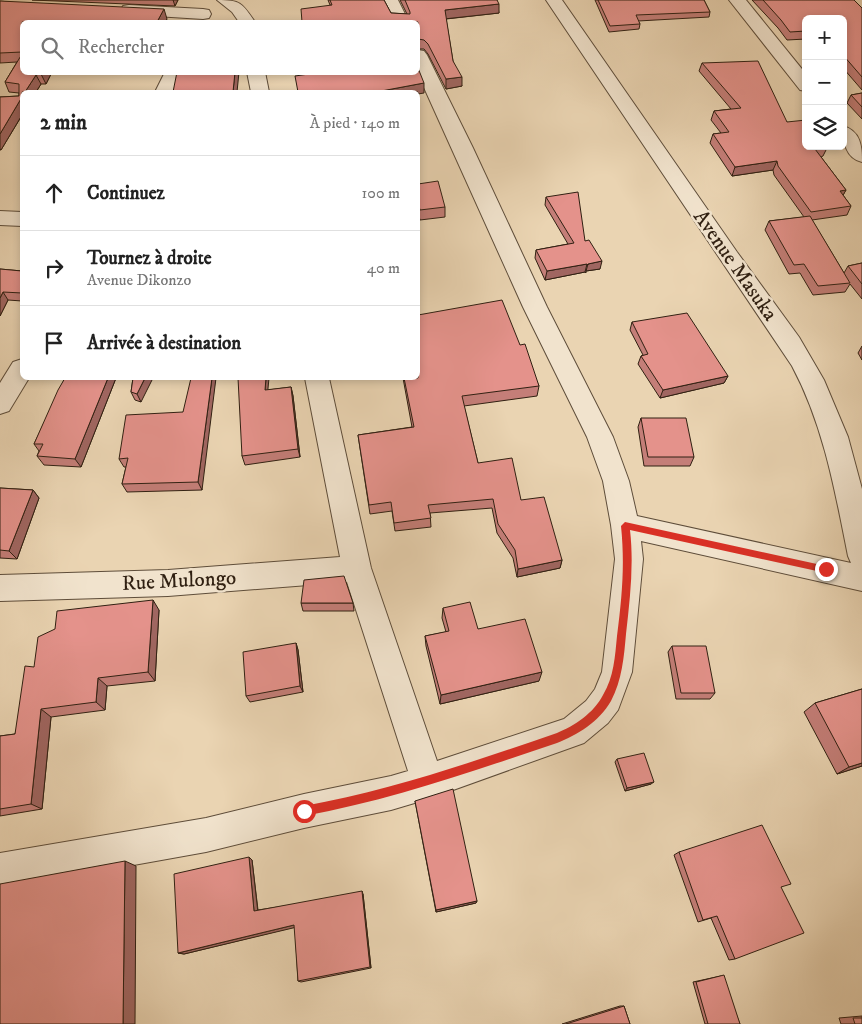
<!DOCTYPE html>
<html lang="fr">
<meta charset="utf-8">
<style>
:root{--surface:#fff;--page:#f2f2f2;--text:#222;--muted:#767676;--line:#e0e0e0}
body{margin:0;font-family:"IM FELL DW Pica",serif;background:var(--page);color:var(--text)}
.controls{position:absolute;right:15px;top:15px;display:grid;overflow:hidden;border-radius:8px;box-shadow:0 2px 8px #0003}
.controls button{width:45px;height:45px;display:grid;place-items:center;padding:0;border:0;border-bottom:1px solid var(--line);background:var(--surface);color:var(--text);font:25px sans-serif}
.stop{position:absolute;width:15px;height:15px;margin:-11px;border:4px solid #d93025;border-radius:50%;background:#fff}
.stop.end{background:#d93025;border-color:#fff;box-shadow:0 1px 5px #0008}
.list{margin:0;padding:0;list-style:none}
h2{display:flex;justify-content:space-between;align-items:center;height:65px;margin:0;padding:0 20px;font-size:21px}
h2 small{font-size:16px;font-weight:400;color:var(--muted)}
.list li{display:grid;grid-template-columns:32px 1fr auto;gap:15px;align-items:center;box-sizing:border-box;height:75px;padding:0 20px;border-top:1px solid var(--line)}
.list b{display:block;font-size:19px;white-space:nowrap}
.list p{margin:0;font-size:16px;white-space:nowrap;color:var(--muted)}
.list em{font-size:16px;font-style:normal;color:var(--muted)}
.icon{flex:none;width:28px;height:28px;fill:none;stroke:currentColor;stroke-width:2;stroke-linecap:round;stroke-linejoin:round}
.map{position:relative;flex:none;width:862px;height:1024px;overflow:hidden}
.search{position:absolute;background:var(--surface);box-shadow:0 2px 8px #0003;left:20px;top:20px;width:400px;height:55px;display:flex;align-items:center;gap:12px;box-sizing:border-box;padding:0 18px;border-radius:8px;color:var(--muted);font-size:19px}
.panel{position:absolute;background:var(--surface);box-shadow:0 2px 8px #0003;left:20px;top:90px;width:400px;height:290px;border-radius:8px}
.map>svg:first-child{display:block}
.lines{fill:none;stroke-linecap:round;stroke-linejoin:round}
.minor-casing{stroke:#5e4d3a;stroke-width:2}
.minor{fill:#f1e3cd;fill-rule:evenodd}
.wall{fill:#c47e78;stroke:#302012}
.shaded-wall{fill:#a06661;stroke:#302012}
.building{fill:#e4928b;stroke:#302012}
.route{fill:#d93025}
.labels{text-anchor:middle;stroke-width:5;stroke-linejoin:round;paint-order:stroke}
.street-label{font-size:21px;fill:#302012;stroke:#f1e3cd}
</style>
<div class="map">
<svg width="862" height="1024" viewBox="0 0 862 1024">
<rect width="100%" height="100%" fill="#ead4b2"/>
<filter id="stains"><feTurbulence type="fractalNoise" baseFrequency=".004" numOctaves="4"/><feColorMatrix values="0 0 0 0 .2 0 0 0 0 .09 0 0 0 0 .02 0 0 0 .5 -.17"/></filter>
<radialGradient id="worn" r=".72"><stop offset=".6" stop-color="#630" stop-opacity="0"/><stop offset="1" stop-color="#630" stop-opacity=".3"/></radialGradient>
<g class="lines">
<g class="minor-casing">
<g id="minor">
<path d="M 217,0 C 241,0 242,3 255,22 L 239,22 L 232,12 Z"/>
<polygon points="382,0 398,0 409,22 393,22"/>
<path d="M 546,0 L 562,0 L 737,252 L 799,337 L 824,380 L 848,437 L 862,489 L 862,591 L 641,541 L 643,559 L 632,672 L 618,710 L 608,723 L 584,743 L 428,799 L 391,810 L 304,828 L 206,852 L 0,889 L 0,853 L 206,818 L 304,794 L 391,776 L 408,771 L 347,582 L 168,596 L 0,601 L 0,575 L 168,570 L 340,557 L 305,378 L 329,378 L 371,568 L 437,761 L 564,719 L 586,701 L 595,689 L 602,672 L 615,559 L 611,525 L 603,481 L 587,437 L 523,307 L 417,72 L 418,50 L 424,51 L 427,55 L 473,148 L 547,307 L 613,437 L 629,481 L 637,516 L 851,563 L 848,556 C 835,491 824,426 792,366 Z"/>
<polygon points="729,0 746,0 806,74 806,91 800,90"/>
<polygon points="129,5 203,9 209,10 211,14 209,18 203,19 123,14 121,10 123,6"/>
<polygon points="165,72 183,72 173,92 155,92"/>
<polygon points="247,72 265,72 269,92 251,92"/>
<path d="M 843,126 C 861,131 862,147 862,162 C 845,158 843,141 843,126 Z"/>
<polygon points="0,211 22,212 22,226 0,225"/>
<polygon points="22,359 22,378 29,378 9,411 0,414 0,383 13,362"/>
</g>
</g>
<use href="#minor" class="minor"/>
</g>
<g class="wall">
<polygon points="32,0 178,0 175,6"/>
<polygon points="328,0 384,0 391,13 407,14 400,0 497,0 499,13 446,19 453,61 462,86 446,89 428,54 424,49 418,49 418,22 330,5"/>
<polygon points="595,0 704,0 710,12 709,17 638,21 640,24 639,29 609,32"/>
<polygon points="752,0 854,0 862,8 862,90 843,68 843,19 806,19 806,39 787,40 778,28"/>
<polygon points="0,1 167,19 165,22 22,22 22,72 52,72 46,84 41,84 1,150 0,150 0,97 19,96 19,93 9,92 5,82 17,62 0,63"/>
<polygon points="702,63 787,122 827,148 823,156 821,157 846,190 843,195 851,206 847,215 812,220 844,273 848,266 862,263 862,299 850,284 845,292 813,295 800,273 789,274 765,230 769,221 804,217 774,175 773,170 732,176 710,143 713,134 721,133 711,120 714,111 731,109 699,71"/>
<polygon points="862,93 862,119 847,103 851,95"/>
<polygon points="418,184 445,207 445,217 420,220 418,212"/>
<polygon points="546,197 585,241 600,269 586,271 586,273 585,272 545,280 535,258 536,250 568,244 545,205"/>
<polygon points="0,269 22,271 22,301 8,300 0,316"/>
<polygon points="632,322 728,376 724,383 660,398 638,364 641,356 643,355 630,330"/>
<polygon points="520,345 539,386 537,396 464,406 478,463 521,500 562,560 560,568 517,577 513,558 497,533 492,508 430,513 431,527 395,531 392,511 370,514 358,435 412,427 403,378 418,378"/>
<polygon points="862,346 862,360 858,353"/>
<polygon points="65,378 116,378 81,467 44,465 37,456 39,451 34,444"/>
<polygon points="133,378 141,402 135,400 131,392"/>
<polygon points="291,387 293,396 300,457 245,465 242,456 268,390"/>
<polygon points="183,412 202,490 127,492 122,484 126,467 124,467 119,459"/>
<polygon points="641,418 694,457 690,466 644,466 638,427"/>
<polygon points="0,488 33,490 39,498 17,559 0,558"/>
<polygon points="301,603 353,603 354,611 303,611"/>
<polygon points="443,608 478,629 539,681 440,704 426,646 425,636 446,632 442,618"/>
<polygon points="159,610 155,681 107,686 105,710 51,717 42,809 0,816 0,736 15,734 34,667"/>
<polygon points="296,643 298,650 303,692 250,702 246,696"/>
<polygon points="672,646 715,693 710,699 676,699 668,652"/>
<polygon points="862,689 862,766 837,774 804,712 815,703"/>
<polygon points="617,759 651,784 625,791 615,762"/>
<polygon points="415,801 477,901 476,903 436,912"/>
<polygon points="679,852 781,887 735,959 729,960 711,918 698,922 674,855"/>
<polygon points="252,860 258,910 363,894 371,968 301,982 298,981 295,927 184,954 178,953"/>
<polygon points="721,976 740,1024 705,1024 693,982"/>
<polygon points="620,1006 624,1006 630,1024 562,1024"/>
<polygon points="862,1016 862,1024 841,1024 839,1018"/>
</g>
<g class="shaded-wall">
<polygon points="173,0 178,0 175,6"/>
<polygon points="499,4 499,13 444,19 445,10"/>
<polygon points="164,9 167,19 165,22 157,22"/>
<polygon points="43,72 52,72 46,84 41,74"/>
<polygon points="235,72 239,72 237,92 233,92"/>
<polygon points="36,75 41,84 36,92 25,92"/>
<polygon points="462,77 462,86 446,89 446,79"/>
<polygon points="424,83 424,93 418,94 418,92 376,92"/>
<polygon points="22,97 22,115 1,150 0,149 0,134"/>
<polygon points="777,161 773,170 732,176 735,167"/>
<polygon points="846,190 841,199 840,191"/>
<polygon points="602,261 600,269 586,271 588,264"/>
<polygon points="587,264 585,272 545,280 547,271"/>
<polygon points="3,292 8,300 0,316 0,298"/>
<polygon points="728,376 724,383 660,398 663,390"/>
<polygon points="108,378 116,378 81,467 75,459"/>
<polygon points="145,378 153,378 141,402 137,394"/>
<polygon points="212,378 216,378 202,490 198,482"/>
<polygon points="266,378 269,378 267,399 265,390"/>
<polygon points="291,387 293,396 300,457 298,449"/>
<polygon points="33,490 39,498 17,559 9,551"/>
<polygon points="562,560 560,568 517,577 518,569"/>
<polygon points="153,600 159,610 155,681 148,672"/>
<polygon points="296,643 298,650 303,692 300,686"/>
<polygon points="542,672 539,681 440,704 441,695"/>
<polygon points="98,678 107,686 105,710 96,702"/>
<polygon points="41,709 51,717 42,809 31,804"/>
<polygon points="862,763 862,766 837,774 849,767"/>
<polygon points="654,782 651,784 625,791 627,788"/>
<polygon points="249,857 252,860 258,913 254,911"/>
<polygon points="125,861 136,866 135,1024 123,1024"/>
<polygon points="362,891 363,894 371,968 370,967"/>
<polygon points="477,901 476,903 436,912 436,910"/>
<polygon points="294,925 297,927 184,954 178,953"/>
</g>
<g class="building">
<polygon points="330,0 384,0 391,13 410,14 410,12 405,0 497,0 499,4 445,10 453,61 462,77 446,79 428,44 424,40 418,39 418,22 302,22 301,9 332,5"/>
<polygon points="598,0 704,0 710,12 636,15 640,24 610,26"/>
<polygon points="763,0 854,0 862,8 862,77 843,55 843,19 806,19 806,31 790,32 781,20"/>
<polygon points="0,1 164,9 157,22 22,22 22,52 0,53"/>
<polygon points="22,54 22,72 43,72 41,74 36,75 25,92 22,92 22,97 0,134 0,97 19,96 19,84 5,82"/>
<polygon points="758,61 787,122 806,120 806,146 826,146 827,148 815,149 846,190 840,191 851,206 811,212 778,166 777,161 735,167 713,134 729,132 714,111 741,108 702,63"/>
<polygon points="418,68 424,83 376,92 298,92 295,76 309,74 309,72 418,72"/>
<polygon points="177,72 235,72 233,92 173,92"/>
<polygon points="862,93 862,107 851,95"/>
<polygon points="438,181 445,207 420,210 418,202 418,184"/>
<polygon points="578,192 585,241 589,240 602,261 588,264 588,265 587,264 547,271 536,250 574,243 546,197"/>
<polygon points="810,216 850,283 818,286 804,264 794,265 769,221"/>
<polygon points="862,263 862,284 848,266"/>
<polygon points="0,269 22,271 22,293 3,292 0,298"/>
<polygon points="502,300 520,345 525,344 539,386 462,396 478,463 512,458 521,500 544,497 562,560 518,569 515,550 498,524 493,499 428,505 431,518 394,523 391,502 369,505 358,435 414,427 404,378 418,378 418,315"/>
<polygon points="687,313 728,376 663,390 641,356 648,354 632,322"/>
<polygon points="65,378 108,378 75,459 37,456 43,444 34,444 58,390"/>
<polygon points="133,378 145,378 137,394 131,392"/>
<polygon points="191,378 212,378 198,482 122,484 128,458 119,459 126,415 183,412"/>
<polygon points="238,378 266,378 265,390 291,387 298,449 242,456"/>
<polygon points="641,418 686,418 694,457 648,457"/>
<polygon points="0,488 33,490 9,551 0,550"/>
<polygon points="344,576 353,603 301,603 304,580"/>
<polygon points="153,600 148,672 98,678 96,702 41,709 31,804 0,809 0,736 15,734 25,666 34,667 38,637 55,629 57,611"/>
<polygon points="470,602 478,629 525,619 542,672 441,695 425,636 449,631 443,608"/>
<polygon points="296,643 300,686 246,696 243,652"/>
<polygon points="672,646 706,646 715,693 681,693"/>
<polygon points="862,689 862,763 849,767 815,703"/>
<polygon points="644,753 654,782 627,788 617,759"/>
<polygon points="453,789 477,901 436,910 415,801"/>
<polygon points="762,825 791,884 781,887 804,933 735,959 717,916 703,920 679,852"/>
<polygon points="249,857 254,911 362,891 370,967 298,981 294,925 178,953 174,874"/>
<polygon points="125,861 123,1024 0,1024 0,884"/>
<polygon points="724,975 740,1024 708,1024 696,982"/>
<polygon points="624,1006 630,1024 566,1024"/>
<polygon points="853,1018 862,1018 862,1024 855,1024"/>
</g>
<path class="route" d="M 625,522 L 826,566 L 830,569 L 826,573 L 630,530 C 634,565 630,599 626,634 C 624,657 622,680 611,701 C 599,722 577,735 557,743 C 473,771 391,800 304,816 L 300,815 L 299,811 L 304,806 C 391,790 473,762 557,733 C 574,726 594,713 603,695 C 614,677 615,656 617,636 C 622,597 625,565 621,526 Z"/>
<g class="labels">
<g class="street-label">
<text transform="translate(736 265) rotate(55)" y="7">Avenue Masuka</text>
<text transform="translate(179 580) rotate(-3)" y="7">Rue Mulongo</text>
</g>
</g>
<rect width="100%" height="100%" filter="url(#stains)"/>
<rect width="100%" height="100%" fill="url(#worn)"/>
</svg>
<div class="controls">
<button>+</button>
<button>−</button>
<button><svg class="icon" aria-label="layers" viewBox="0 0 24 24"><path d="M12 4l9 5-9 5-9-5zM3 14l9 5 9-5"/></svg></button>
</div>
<div class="stop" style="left:304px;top:811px"></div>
<div class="stop end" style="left:826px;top:569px"></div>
<div class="search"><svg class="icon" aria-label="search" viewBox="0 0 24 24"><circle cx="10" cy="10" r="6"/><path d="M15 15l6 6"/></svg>Rechercher</div>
<section class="panel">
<h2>2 min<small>À pied · 140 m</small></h2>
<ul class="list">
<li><svg class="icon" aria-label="ahead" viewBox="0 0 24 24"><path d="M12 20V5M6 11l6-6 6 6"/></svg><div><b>Continuez</b></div><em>100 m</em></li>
<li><svg class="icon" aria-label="right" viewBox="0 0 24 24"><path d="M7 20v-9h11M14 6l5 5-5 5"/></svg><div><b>Tournez à droite</b><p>Avenue Dikonzo</p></div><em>40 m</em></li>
<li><svg class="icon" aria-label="arrive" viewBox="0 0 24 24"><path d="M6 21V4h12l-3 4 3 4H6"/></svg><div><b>Arrivée à destination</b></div></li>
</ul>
</section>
</div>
